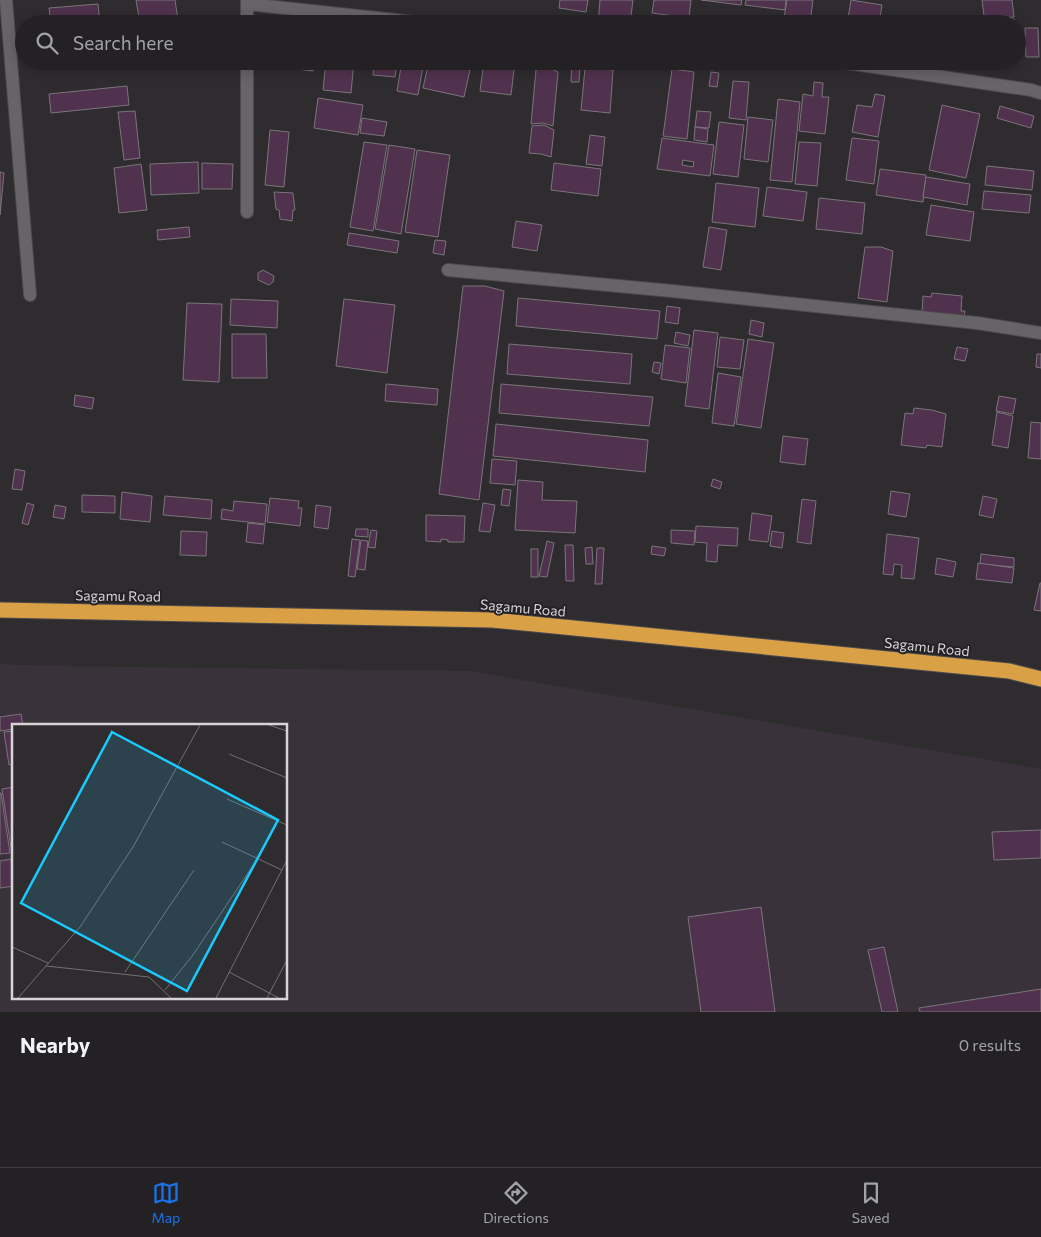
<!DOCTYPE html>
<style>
:root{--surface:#232123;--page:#2f2e30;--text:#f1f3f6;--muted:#a3a3a6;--line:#403e41;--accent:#1a73e8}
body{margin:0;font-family:Commissioner,sans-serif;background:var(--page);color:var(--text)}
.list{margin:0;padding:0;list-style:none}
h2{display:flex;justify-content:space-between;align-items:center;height:65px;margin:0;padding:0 20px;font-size:21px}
h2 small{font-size:16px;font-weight:400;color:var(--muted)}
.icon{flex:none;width:28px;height:28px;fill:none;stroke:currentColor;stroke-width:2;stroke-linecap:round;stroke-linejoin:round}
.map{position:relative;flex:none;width:1041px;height:1012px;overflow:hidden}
.search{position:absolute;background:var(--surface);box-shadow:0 2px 12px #0003;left:15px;right:15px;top:15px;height:55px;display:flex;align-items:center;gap:12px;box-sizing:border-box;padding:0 18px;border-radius:28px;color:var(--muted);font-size:19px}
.sheet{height:155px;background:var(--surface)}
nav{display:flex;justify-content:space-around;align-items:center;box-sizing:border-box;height:70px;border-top:1px solid var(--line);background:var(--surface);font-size:14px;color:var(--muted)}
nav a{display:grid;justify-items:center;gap:2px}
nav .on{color:var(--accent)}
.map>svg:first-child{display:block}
.built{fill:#39323a;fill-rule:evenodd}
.building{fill:#51324e;stroke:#797579;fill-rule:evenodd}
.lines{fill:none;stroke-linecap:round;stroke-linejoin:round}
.street-casing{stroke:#4c4a4d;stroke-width:14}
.highway-casing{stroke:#4c4a4d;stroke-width:17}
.street{stroke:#676467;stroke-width:12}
.highway{stroke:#daa045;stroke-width:15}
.labels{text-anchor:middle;stroke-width:4;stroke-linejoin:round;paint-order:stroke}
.street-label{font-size:14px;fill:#d6d4d7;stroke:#252225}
.inset-road{fill:none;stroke:#726f72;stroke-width:1}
.view{fill:#1bcafc;fill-opacity:0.15;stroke:#1bcafc;stroke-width:2.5}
.inset-edge{fill:none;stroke:#d6d4d7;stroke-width:2.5}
</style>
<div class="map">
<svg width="1041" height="1012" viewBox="0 0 1041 1012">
<rect width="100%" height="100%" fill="#2f2c2f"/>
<path class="built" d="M 0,664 L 53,666 L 469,671 L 1041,769 L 1041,1012 L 0,1012 ZM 14,726 L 286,726 L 286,998 L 14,998 Z"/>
<g class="building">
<polygon points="136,0 175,0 178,20 140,24"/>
<polygon points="560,0 588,0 586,12 559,8"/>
<polygon points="600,0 633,0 630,24 598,24"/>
<polygon points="654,0 691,0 689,18 652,13"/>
<polygon points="701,0 742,0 741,5"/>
<polygon points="746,0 786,0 785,10 745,5"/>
<polygon points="787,0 813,0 810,23 784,18"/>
<polygon points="851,0 882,5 879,24 847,24"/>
<polygon points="982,0 1012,0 1014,17 997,19 998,24 985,24"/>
<polygon points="98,4 100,24 51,24 49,8"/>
<polygon points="1014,19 1015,24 1000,24 1000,21"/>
<polygon points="1025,28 1038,28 1039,57 1026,57"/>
<polygon points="141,61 177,61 177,66 141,64"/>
<polygon points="290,61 314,61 313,71 289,68"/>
<polygon points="326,61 354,61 351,93 323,90"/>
<polygon points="374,61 397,62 395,77 373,75"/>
<polygon points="402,61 424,61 418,95 397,91"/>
<polygon points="429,61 455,61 471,65 464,97 423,88"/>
<polygon points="484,61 515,61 511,95 480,91"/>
<polygon points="572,62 580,62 579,82 571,82"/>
<polygon points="548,67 558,72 553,126 543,123 531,124 536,70"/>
<polygon points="585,68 613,70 610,113 581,110"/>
<polygon points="672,69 694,72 687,139 663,136"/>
<polygon points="711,72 719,73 717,87 709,86"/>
<polygon points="733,81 749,82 746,120 729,118"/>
<polygon points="814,82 823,83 822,97 829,97 825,134 799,131 803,94 813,96"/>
<polygon points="127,86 129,105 51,113 49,94"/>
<polygon points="875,94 885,96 878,137 852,132 857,105 872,107"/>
<polygon points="318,98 363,105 358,135 314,128"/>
<polygon points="778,99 800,102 792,182 770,180"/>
<polygon points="942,105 980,114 966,178 929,170"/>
<polygon points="1000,106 1034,116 1031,128 997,118"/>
<polygon points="135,111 140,158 124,160 118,112"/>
<polygon points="697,111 711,112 709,128 695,127"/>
<polygon points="748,117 773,120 768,162 744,159"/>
<polygon points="362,118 387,122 384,136 360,133"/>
<polygon points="719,122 744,125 738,177 713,174"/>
<polygon points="544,125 554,130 551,157 541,154 529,153 532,126"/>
<polygon points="695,127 708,129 707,142 694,140"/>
<polygon points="270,130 289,132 284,187 265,185"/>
<polygon points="590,135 605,137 602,166 586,164"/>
<path d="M 662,138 L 714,145 L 710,176 L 657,169 ZM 683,160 L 694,162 L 693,167 L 682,165 Z"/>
<polygon points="852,138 879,141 874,184 846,180"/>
<polygon points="364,142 387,145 373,231 350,227"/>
<polygon points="799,142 821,143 817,186 795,184"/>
<polygon points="389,145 415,149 401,234 375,229"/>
<polygon points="417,150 450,155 438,237 405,232"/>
<polygon points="198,162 199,193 151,195 150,164"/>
<polygon points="202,163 233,164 232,189 202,189"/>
<polygon points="554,163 601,169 598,196 551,190"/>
<polygon points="141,164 147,210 119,213 114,168"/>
<polygon points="987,166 1034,171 1032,190 985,185"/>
<polygon points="880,169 926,175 923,202 876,195"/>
<polygon points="0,172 4,173 0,215"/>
<polygon points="926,177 970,184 967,205 923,197"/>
<polygon points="716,183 759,188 755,227 712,222"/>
<polygon points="767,187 807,192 803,221 763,216"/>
<polygon points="984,191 1031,195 1029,213 982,209"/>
<polygon points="274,192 293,193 295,210 293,210 292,221 280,219 279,210 276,209"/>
<polygon points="819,198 865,203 862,234 816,229"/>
<polygon points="931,205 974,212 970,241 926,235"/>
<polygon points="516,221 542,225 537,251 512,247"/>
<polygon points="189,227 190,237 158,240 157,230"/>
<polygon points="709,227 727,230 721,270 703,267"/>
<polygon points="349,233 399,241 397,253 347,245"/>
<polygon points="435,240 446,241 444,255 433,253"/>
<polygon points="865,247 881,247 893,251 887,302 858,298"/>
<polygon points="263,270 274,276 273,282 269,285 258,280 258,273"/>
<polygon points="463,286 485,286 504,291 479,500 439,494"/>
<polygon points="932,293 962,296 961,311 965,311 964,318 922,313 923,296 931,297"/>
<polygon points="518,298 660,311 657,339 516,326"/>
<polygon points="231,299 278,301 277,328 230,325"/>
<polygon points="344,299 395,305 387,373 336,366"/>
<polygon points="187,303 222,304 219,382 183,380"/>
<polygon points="667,306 680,308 678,324 665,322"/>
<polygon points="751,320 764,323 762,337 749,334"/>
<polygon points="694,330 718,333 709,409 685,406"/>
<polygon points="676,332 690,335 688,346 674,343"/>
<polygon points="232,334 266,334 267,378 232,378"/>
<polygon points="720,337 744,340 740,369 717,367"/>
<polygon points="748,339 774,343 761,428 736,424"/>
<polygon points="509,344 632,354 630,384 507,374"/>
<polygon points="665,345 690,348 686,383 661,379"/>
<polygon points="957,347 968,349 965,361 954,359"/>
<polygon points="1037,354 1041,354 1041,368 1036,367"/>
<polygon points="654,362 661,363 659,374 652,372"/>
<polygon points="718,373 741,377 734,426 712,423"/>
<polygon points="386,384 438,389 437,405 385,401"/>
<polygon points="501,384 653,397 649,426 499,413"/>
<polygon points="75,395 94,398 92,409 74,406"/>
<polygon points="999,396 1016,399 1013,414 996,411"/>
<polygon points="914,408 932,410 946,414 942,447 927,445 926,448 901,445 905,413 913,414"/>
<polygon points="997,412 1013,416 1008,448 992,445"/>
<polygon points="1031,422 1041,423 1041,459 1028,458"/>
<polygon points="496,424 648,440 645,472 493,456"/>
<polygon points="783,436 808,439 805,465 780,462"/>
<polygon points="492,459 517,461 515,485 490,483"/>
<polygon points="15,469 25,471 22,490 12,489"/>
<polygon points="713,479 722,482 720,489 711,486"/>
<polygon points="518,480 543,482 542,500 577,501 575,533 515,530"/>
<polygon points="503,489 511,490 509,506 501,505"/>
<polygon points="891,491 910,494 906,517 888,514"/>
<polygon points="122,492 152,496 150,522 120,519"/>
<polygon points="82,495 115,496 115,513 82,512"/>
<polygon points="165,496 212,500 211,519 163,515"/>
<polygon points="983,496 997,499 993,518 979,515"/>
<polygon points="270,498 299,501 298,508 302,508 300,526 267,522"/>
<polygon points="802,499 816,501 811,544 797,542"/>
<polygon points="234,501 267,504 265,524 221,519 222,509 233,511"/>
<polygon points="27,503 34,505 28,525 22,523"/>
<polygon points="483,503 495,505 490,532 479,531"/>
<polygon points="55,505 66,507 64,519 53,517"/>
<polygon points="316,505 331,507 328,529 314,527"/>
<polygon points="752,513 772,516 768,542 749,540"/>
<polygon points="426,515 465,516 464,542 448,542 448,540 441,539 441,542 426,541"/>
<polygon points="248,523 265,525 263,544 246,542"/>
<polygon points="696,526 738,528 737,546 718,545 717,562 706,561 707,543 695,542"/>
<polygon points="356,529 368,529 368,537 355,536"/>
<polygon points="371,530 377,531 375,548 368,547"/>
<polygon points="671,530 695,531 694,545 671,543"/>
<polygon points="181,531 207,532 206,556 180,555"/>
<polygon points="772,531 784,533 782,548 770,546"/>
<polygon points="887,534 919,538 914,579 901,578 902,565 894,564 893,575 883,574"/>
<polygon points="352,539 360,540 355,577 348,576"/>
<polygon points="361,540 368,541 365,570 357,569"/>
<polygon points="547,541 554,543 547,577 539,576"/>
<polygon points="565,545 573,545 574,581 566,581"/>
<polygon points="652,546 666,548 664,556 651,554"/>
<polygon points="592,547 593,564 586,564 585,548"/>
<polygon points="597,548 604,548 602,584 595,584"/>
<rect x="531" y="549" width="7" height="28"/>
<polygon points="981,554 1014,558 1014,567 980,564"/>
<polygon points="937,558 956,562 953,577 935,574"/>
<polygon points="978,563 1014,568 1012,583 976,579"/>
<polygon points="1040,583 1041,583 1041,611 1034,610"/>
<polygon points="21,714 23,726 14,726 14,729 0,731 0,717"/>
<polygon points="14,731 14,764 9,765 4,732"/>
<polygon points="14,787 14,867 2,789"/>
<polygon points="0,793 1,793 10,853 0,854"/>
<polygon points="1041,830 1041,858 994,860 992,832"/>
<polygon points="11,859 14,886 0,888 0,861"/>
<polygon points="761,907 775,1012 701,1012 688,917"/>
<polygon points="884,947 898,1012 882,1012 868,950"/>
<polygon points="1041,989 1041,1012 920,1012 919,1008"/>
</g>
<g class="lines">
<g class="street-casing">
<g id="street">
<polyline points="6,0 30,295"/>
<polyline points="247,0 247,24"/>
<polyline points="248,4 432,24"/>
<polyline points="824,61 854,64 1031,90 1041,93"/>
<polyline points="247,212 247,61"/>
<polyline points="448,270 672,291 977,323 1041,333"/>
</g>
</g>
<g class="highway-casing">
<polyline id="highway" points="0,610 492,620 1009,671 1041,679"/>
</g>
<use href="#street" class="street"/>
<use href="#highway" class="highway"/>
</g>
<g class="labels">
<g class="street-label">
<text transform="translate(118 596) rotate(1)" y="5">Sagamu Road</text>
<text transform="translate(523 608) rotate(5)" y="5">Sagamu Road</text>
<text transform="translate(927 647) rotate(6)" y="5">Sagamu Road</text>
</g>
</g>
<g transform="translate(12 724)">
<rect width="275" height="275" fill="#2f2c2f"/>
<path class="inset-road" d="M 257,1 L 275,7M 217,30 L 275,54M 215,75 L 275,101M 210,118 L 270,146M 0,223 L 36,239M 34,242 L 137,253 L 159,274M 113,248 L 182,146M 217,248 L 267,274M 153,266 L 181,231 L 244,137M 6,274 L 68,203 L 121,123 L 188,1M 204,274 L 275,136M 255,274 L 275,236"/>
<path class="view" d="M 100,8 L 266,96 L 175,267 L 9,179 Z"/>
<rect width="275" height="275" class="inset-edge"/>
</g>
</svg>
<div class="search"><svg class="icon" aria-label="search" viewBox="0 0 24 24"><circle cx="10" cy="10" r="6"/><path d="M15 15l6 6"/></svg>Search here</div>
</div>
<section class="sheet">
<h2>Nearby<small>0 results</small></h2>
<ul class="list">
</ul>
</section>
<nav>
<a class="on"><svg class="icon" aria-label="map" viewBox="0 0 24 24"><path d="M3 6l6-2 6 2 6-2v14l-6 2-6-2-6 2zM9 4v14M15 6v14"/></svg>Map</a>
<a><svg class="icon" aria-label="directions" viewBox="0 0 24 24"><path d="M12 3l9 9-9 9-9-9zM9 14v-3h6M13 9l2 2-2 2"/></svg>Directions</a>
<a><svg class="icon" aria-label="saved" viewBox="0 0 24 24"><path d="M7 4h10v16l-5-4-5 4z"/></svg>Saved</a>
</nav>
